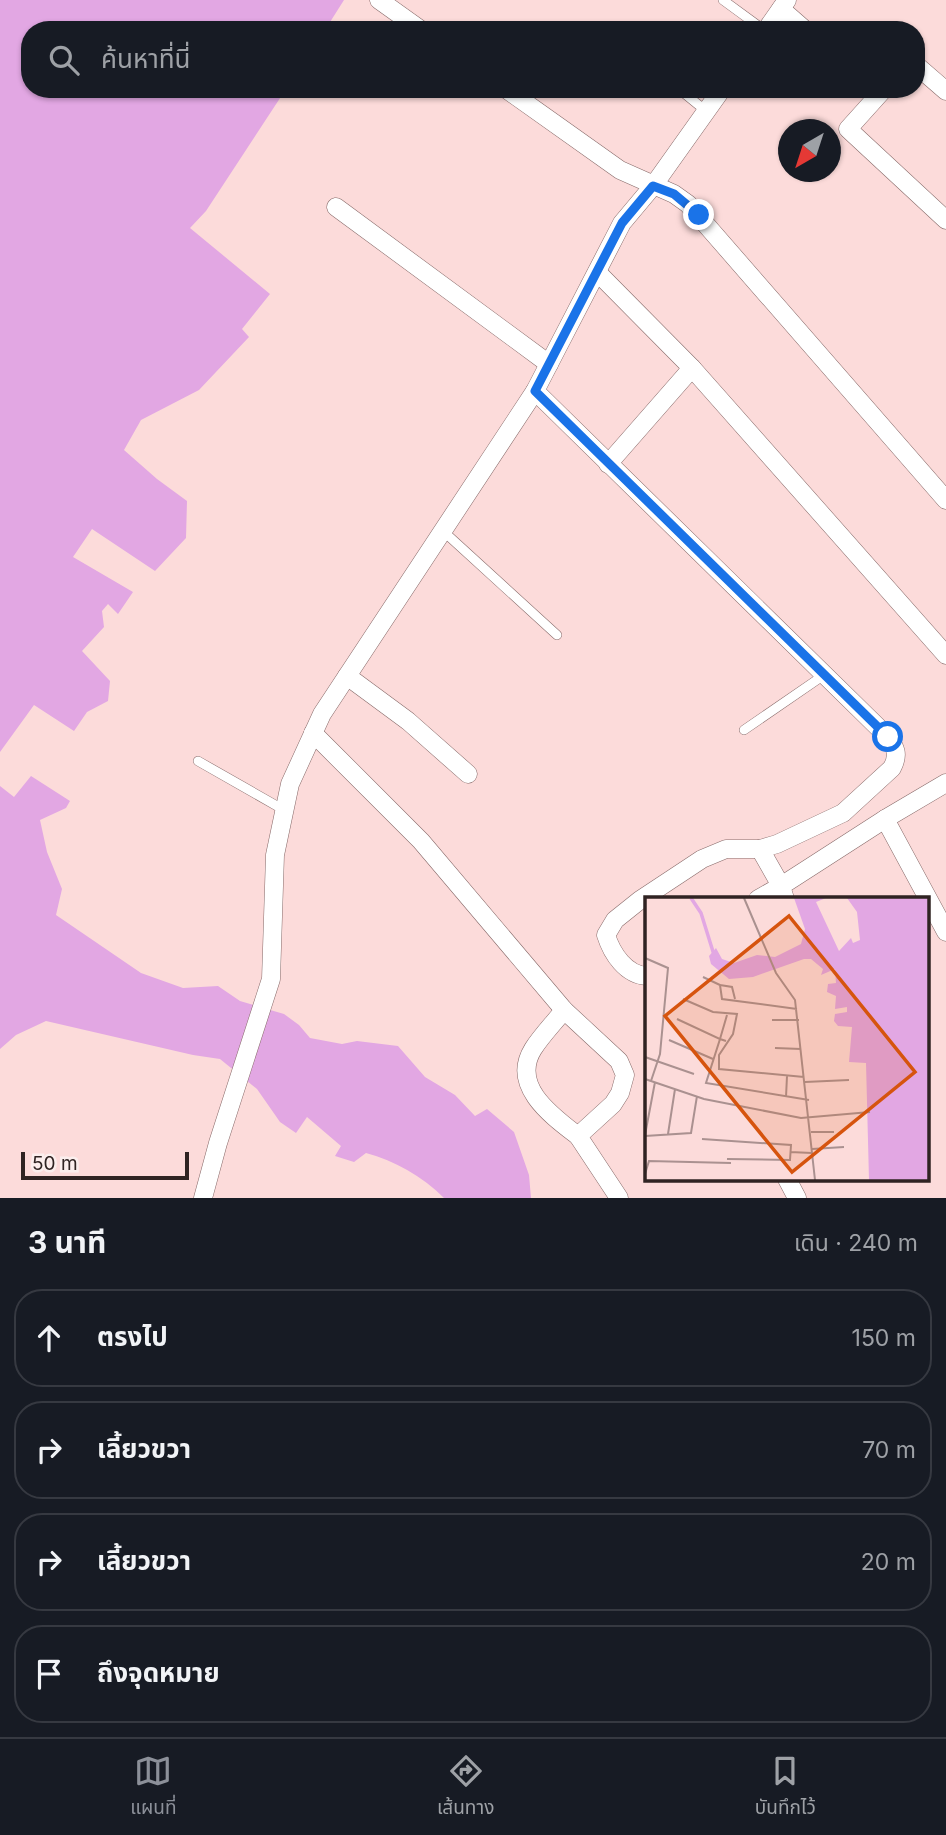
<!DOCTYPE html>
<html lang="th">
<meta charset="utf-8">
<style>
:root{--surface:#171b24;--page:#20242c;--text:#f1f3f6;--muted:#9ea1a6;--line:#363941;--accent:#8c9099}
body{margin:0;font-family:Inter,"Noto Sans Thai",sans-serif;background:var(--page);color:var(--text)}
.compass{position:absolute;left:778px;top:119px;width:63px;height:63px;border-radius:50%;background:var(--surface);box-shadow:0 2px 5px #0004;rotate:219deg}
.scale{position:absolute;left:21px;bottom:18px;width:168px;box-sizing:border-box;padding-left:7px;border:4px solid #2f2322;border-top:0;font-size:19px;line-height:24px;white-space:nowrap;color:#2f2322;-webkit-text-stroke:5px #fbeeed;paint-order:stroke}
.stop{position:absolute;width:21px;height:21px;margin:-16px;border:5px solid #1a73e8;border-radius:50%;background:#fff}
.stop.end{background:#1a73e8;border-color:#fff;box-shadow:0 2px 7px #0008}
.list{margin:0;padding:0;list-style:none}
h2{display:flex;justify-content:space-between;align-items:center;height:91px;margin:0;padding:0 28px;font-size:30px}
h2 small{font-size:23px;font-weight:400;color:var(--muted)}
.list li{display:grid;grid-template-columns:46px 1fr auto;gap:21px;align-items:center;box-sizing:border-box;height:98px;margin:0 14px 14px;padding:0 14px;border:2px solid var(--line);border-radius:28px}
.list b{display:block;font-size:26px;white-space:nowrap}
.list em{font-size:23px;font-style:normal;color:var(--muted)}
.icon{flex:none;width:38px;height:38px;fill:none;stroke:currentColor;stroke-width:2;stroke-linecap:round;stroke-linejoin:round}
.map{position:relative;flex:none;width:946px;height:1198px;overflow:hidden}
.search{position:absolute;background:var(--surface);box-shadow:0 2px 5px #0004;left:21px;right:21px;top:21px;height:77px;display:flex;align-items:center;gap:18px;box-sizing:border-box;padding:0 24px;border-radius:28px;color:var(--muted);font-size:26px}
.sheet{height:539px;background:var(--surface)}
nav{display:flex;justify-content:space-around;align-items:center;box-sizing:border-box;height:98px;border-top:2px solid var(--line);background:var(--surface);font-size:19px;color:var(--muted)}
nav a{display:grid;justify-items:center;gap:4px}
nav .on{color:var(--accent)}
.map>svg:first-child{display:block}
.water{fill:#e2a7e3}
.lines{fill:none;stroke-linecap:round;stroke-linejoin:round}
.lane-casing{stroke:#876a69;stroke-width:10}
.street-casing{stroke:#876a69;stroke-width:19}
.lane{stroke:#fff;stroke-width:9}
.street{stroke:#fff;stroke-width:18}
.route{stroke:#1a73e8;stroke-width:9}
.inset-river{fill:none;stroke:#e2a7e3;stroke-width:3.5}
.inset-road{fill:none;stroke:#aa9190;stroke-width:2}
.view{fill:#d6540e;fill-opacity:0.15;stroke:#d6540e;stroke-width:3.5}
.inset-edge{fill:none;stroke:#2f2322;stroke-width:3.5}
</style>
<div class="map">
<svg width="946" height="1198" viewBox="0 0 946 1198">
<rect width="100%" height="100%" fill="#fcdbda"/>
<g class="water">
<polygon points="0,0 344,0 325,30 30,30 30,89 286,89 206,211 190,228 270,294 242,329 249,337 199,390 141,420 124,450 157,479 187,501 186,538 155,571 92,529 73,557 133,592 118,614 108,604 102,611 104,627 82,651 110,681 108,701 87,712 74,731 34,705 0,752"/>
<path d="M 31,776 L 70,801 L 66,808 L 40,820 L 47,852 L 62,889 L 56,915 L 141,973 L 183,988 L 218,986 L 240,1001 L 284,1014 L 299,1025 L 310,1038 L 342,1044 L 357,1041 L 398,1046 L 425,1077 L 455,1095 L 475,1116 L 487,1109 L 514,1132 L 529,1175 L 531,1198 L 444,1198 C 422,1176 395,1161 366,1153 L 354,1162 L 335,1156 L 341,1146 L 307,1117 L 296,1133 L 280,1122 L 257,1089 L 220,1059 L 193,1055 L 46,1021 L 16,1035 L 0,1049 L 0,786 L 14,797 Z"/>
</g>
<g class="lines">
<g class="lane-casing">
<g id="lane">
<polyline points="723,0 764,30"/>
<polyline points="602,26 607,30"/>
<polyline points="679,89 706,111"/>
<polyline points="442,530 557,635"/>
<polyline points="744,730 824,675"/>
<polyline points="198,761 284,810"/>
</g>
</g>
<g class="street-casing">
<g id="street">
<polyline points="379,0 421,30"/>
<polyline points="781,9 805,30"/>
<polyline points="766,30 787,0"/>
<polyline points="916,65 946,91"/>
<polyline points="506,89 620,170 674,194 688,204 946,500"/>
<polyline points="884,89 848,129 946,220"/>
<polyline points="336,207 549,364"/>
<polyline points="597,272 692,368 946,655"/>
<path d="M 535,391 L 888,737 C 896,748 899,755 892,768 L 843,813 L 777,844 L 760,849 L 726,849 L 702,859 L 640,900 L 615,920 L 606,935 C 612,954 626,975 647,976"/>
<polyline points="608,464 692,368"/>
<polyline points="347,676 408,721 468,774"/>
<polyline points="313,733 421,841 564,1010 619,1061 625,1075 620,1093 613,1104 578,1136 619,1198"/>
<polyline points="885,819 946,932"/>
<polyline points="758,899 781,886 760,849"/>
<polyline points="785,899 781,886 885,819 946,783"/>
<path d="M 564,1010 C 554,1023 542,1035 533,1049 C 510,1086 552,1116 578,1136"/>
<polyline points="787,1179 797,1198"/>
<polyline points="203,1198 218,1143 271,979 275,855 290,784 322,714 535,391 622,223 653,186 722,89"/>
</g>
</g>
<use href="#lane" class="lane"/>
<use href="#street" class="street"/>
</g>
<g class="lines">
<polyline class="route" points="699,215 674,194 653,186 622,223 535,391 888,737"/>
</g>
<g transform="translate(645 897)">
<rect width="284" height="284" fill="#fcdbda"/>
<path d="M 149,1 L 181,1 L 171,5 L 194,54 L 206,41 L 208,46 L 215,43 L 212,15 L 202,1 L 283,1 L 283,283 L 224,283 L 221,166 L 204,165 L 207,130 L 193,129 L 189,124 L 190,117 L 202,115 L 202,110 L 190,112 L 191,99 L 182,95 L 183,87 L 191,86 L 190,72 L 176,78 L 178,72 L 166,62 L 159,62 L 108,80 L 84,82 L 66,67 L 64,59 L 71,51 L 77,62 L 89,66 L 112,58 L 130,60 L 156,47 L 160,32 Z" fill="#e2a7e3"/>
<path class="inset-river" d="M 46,1 L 56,16 L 70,61"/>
<path class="inset-road" d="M 99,1 L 131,76 L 150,103 L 170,283M 0,61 L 23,71 L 15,157 L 6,184M 58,80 L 75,88 L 77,102 L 152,112M 75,88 L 87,90 L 90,102M 38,102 L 68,115 L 92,117 L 88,137 L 74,158 L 74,172 L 159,180M 32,122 L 75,142 L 61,186 L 164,203M 127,123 L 154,123M 24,143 L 68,162M 81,144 L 75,142 L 82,118M 130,151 L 156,152M 0,160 L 49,177M 0,182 L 59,202 L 156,221 L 225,215M 160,185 L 204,183M 141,200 L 142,179M 166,235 L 189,235M 23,237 L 30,192M 0,238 L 10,185M 0,239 L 46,236 L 52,199M 57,242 L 146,248 L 145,263 L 82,262M 167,252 L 199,250M 145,255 L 167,256M 0,277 L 4,264 L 86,266"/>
<path class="view" d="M 144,19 L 270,175 L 147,275 L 20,119 Z"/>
<rect width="284" height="284" class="inset-edge"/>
</g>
</svg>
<svg class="compass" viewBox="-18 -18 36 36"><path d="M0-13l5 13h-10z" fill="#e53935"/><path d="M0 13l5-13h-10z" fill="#9ea1a6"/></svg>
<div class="scale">50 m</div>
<div class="stop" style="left:888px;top:737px"></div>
<div class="stop end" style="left:699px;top:215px"></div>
<div class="search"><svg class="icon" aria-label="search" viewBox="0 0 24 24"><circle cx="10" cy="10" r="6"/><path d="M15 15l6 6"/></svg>ค้นหาที่นี่</div>
</div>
<section class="sheet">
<h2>3 นาที<small>เดิน · 240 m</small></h2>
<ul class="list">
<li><svg class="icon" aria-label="ahead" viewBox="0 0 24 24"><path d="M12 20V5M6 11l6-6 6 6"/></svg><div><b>ตรงไป</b></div><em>150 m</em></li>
<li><svg class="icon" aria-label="right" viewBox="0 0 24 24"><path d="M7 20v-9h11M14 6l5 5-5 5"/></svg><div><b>เลี้ยวขวา</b></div><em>70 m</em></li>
<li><svg class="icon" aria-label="right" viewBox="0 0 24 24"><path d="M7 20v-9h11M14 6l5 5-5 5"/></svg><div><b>เลี้ยวขวา</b></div><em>20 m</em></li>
<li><svg class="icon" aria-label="arrive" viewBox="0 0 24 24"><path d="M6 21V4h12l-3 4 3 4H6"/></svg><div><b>ถึงจุดหมาย</b></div></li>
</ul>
</section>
<nav>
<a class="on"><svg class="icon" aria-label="map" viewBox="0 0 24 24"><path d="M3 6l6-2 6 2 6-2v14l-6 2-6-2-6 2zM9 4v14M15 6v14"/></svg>แผนที่</a>
<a><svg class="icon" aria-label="directions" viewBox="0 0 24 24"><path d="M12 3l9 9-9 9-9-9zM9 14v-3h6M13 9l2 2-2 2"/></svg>เส้นทาง</a>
<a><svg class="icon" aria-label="saved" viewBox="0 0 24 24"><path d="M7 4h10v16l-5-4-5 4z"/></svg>บันทึกไว้</a>
</nav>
